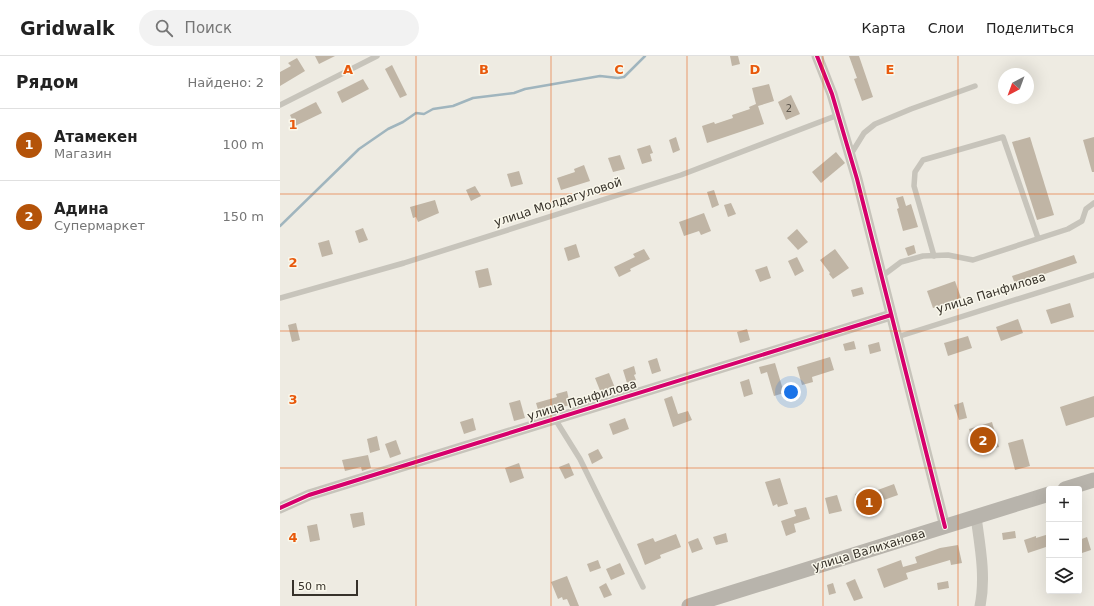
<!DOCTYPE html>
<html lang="ru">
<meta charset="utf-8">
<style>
:root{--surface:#fff;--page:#f2f2f2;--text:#222;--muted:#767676;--line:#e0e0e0;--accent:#b45309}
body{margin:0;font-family:"DejaVu Sans",sans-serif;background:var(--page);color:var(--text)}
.controls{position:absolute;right:12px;bottom:12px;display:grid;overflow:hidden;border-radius:4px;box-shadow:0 4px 16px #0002}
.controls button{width:36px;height:36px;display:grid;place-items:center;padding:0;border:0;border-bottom:1px solid var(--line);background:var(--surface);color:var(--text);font:20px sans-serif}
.compass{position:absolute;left:718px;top:12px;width:36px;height:36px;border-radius:50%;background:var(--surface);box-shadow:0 4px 16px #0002;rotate:221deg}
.scale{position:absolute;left:12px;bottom:10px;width:66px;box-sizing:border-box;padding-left:4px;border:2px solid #37322a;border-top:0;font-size:11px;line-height:14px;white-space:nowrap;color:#37322a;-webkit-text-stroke:3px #f9f7eb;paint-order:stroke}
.you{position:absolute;left:511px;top:336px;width:14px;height:14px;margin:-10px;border:3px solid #fff;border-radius:50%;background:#1a73e8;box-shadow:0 0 0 6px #1a73e833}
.badge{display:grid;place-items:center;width:26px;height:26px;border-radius:50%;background:var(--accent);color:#fff;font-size:13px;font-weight:700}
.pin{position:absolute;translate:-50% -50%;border:2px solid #fff;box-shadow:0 1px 4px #0006}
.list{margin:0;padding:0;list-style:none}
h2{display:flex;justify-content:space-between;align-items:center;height:52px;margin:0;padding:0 16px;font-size:17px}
h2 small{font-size:13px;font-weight:400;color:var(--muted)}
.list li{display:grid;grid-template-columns:26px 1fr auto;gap:12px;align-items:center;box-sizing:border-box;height:72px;padding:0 16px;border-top:1px solid var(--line)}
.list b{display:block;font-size:15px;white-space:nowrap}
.list p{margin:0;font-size:13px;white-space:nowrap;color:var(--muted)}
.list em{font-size:13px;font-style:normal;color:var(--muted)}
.icon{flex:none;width:22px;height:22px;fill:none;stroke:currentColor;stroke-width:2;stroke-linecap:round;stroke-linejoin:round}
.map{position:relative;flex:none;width:814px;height:550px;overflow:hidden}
header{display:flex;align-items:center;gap:24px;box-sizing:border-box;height:56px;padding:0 20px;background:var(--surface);border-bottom:1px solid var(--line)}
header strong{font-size:19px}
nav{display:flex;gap:22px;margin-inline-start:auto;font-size:14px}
.search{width:280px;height:36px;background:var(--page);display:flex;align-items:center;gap:10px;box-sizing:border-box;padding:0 14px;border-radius:22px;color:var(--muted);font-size:15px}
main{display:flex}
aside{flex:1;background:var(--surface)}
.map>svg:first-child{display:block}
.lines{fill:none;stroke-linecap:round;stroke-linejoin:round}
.stream{stroke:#a0b5be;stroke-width:2.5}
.building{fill:#c0b5a5}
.service{stroke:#c7c4bb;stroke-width:5.5}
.minor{stroke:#c7c4bb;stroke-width:11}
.secondary{stroke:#b8b4ac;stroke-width:15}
.cycleway-casing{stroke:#f9f7eb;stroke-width:6}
.cycleway{stroke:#d6006c;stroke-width:4}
.grid{fill:none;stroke:#e8590c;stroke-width:1;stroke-opacity:0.55}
.labels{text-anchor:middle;stroke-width:3;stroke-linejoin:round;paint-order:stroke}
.number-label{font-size:10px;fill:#595349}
.street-label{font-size:12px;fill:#37322a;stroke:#f9f7eb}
.grid-label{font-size:13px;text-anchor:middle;font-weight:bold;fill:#e8590c;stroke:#f9f7eb;stroke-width:3;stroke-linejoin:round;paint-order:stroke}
</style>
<header>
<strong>Gridwalk</strong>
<div class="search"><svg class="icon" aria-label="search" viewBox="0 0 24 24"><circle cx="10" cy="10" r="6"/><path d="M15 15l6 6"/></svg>Поиск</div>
<nav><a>Карта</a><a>Слои</a><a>Поделиться</a></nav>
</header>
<main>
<aside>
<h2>Рядом<small>Найдено: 2</small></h2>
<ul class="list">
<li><span class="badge">1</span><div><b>Атамекен</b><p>Магазин</p></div><em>100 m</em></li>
<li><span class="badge">2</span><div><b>Адина</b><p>Супермаркет</p></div><em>150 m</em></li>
</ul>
</aside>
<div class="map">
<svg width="814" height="550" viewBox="0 0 814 550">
<rect width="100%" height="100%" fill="#eeebe2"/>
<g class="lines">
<polyline class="stream" points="0,170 79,93 108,73 123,66 136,57 144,58 153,53 173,50 193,42 234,37 245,33 320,20 338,22 344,21 365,0"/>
</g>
<g class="building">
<polygon points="35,0 55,0 39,8"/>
<polygon points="450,0 458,0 460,8 452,10"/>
<polygon points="569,0 579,0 593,41 582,45 574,23 577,22"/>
<polygon points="17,2 25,15 0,30 0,16 11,10 8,7"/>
<polygon points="112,9 127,39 120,42 105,13"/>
<polygon points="83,23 89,33 62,47 57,36"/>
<polygon points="489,28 494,45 478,50 484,68 427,87 422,70 434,66 435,68 453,62 452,59 470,53 469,51 476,48 472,32"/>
<polygon points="511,39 520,58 506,64 498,46"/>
<polygon points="36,46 42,57 15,70 10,59"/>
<polygon points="396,81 400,94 393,97 389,84"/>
<polygon points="750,81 774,159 757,164 732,86"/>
<polygon points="814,81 814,116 812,116 803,84"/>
<polygon points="370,89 373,97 370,98 372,105 362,108 357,93"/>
<polygon points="556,96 565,107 541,127 532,116"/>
<polygon points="340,99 345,113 333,116 328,102"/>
<polygon points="304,109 310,125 281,134 277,122 295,116 294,113"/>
<polygon points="239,115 243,128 231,131 227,118"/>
<polygon points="195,130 201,140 191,145 186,134"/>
<polygon points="434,134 439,149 432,152 427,136"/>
<polygon points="623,140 626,150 631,148 638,171 623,175 617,153 619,152 616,142"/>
<polygon points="155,144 159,157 138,166 136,161 133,162 130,151"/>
<polygon points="451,147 456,158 448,161 444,149"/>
<polygon points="424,157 431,175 421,179 419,175 404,180 399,166"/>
<polygon points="83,172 88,184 79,187 75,175"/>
<polygon points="517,173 528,186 518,194 507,182"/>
<polygon points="49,184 53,198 42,201 38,187"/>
<polygon points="296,188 300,201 288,205 284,192"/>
<polygon points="634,189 636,197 628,200 625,192"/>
<polygon points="364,193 370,203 350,213 351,215 339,221 334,211 355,201 353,198"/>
<polygon points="555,193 569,212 553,223 549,218 550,217 540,204"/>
<polygon points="794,199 797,207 735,228 732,220"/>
<polygon points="517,201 524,215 515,220 508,205"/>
<polygon points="487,210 491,222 480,226 475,214"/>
<polygon points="208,212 212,229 199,232 195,215"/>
<polygon points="675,225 681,242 653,252 647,235"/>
<polygon points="582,231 584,238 573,241 571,234"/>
<polygon points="790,247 794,261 771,268 766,254"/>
<polygon points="738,263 743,277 721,285 716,271"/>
<polygon points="16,267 20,284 12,286 8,269"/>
<polygon points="467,273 470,284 460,287 457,276"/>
<polygon points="688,280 692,292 668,300 664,287"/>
<polygon points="574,285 576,293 565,295 563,288"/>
<polygon points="599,286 601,295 590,298 588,289"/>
<polygon points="550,301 554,314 532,321 533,326 522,329 517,311"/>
<polygon points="377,302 381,315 372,318 368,305"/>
<polygon points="495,307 504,337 494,340 487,316 481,318 479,311"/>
<polygon points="354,310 356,318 354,319 356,324 347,327 343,314"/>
<polygon points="329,317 335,332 321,337 315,322"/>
<polygon points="469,323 473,338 464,341 460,326"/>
<polygon points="287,335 290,349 259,357 256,347 277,341 276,338"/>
<polygon points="392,340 398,358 408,355 412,364 393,371 384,343"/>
<polygon points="814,340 814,361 786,370 780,351"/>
<polygon points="240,344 245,362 234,365 229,347"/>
<polygon points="683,346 687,362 679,364 674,349"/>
<polygon points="193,362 196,374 184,378 180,366"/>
<polygon points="345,362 349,373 333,379 329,368"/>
<polygon points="712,366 719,391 696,397 689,373"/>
<polygon points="97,380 100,394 90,397 87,383"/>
<polygon points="743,383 750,410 735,414 728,387"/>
<polygon points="116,384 121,398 110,402 105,388"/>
<polygon points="318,393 323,402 312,408 308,398"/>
<polygon points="88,399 91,412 82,415 81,411 65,415 62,404"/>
<polygon points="239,407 244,422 230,427 225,412"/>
<polygon points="289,407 294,419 285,423 279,411"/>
<polygon points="500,422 508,448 498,451 497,448 493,450 485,426"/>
<polygon points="614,428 618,439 598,446 600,450 582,456 575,438 594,432 595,435"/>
<polygon points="557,439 562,455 549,458 545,442"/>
<polygon points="526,451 530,463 514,468 516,476 506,480 501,465 516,460 514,454"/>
<polygon points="83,456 85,469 73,472 70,458"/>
<polygon points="37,468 40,484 30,486 27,470"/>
<polygon points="735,475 736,482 723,484 722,477"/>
<polygon points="446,477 448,486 436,489 433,481"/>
<polygon points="396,478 401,491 380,499 381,502 365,509 357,488 373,482 375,486"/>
<polygon points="769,478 769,490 748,497 744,484 756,480 756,482"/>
<polygon points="807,481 811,494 799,498 799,484"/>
<polygon points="418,482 423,493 412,497 408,486"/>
<polygon points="678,489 682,507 671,509 670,504 626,517 628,523 604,532 597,513 621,504 623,511 637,507 635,501 660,492"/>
<polygon points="318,504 321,512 310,516 307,508"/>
<polygon points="340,507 345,518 331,524 326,513"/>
<polygon points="287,520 299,550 290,550 287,543 283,544 282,541 278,543 271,526"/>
<polygon points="575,523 583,542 574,545 566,527"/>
<polygon points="668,525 669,532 658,534 657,527"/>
<polygon points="326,527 332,539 324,542 319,531"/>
<polygon points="553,527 556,537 549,539 547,529"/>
</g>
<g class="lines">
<g class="service">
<polyline points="0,49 97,0"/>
<polyline points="571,98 584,77 595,68 631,53 695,30"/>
<polyline points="654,200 634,130 635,116 643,104 723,81 758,182"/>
<polyline points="601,221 621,206 643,200 668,199 693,204 788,173 802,165 806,153 814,147"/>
<polyline points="0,242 124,207 401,119 558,59"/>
<polyline points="617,281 814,219"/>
<polyline points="275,363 300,403 363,531"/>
</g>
<g class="minor">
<polyline points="537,0 552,38 577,123 665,471"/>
<polyline points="0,452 29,439 611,259"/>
<path d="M 696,461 C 700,490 706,521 700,550"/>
</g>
<g class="secondary">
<polyline points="785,433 814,424"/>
<polyline points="409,550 769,438"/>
</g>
<g class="cycleway-casing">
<g id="cycleway">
<polyline points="537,0 552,38 577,123 665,471"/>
<polyline points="0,452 29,439 611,259"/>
</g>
</g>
<use href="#cycleway" class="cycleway"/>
</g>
<path class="grid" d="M 136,0 L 136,550M 271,0 L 271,550M 407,0 L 407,550M 543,0 L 543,550M 678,0 L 678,550M 0,138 L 814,138M 0,275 L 814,275M 0,412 L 814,412"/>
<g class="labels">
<g class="number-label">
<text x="509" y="56">2</text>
</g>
<g class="street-label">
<text transform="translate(278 146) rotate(-18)" y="4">улица Молдагуловой</text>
<text transform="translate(711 237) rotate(-17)" y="4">улица Панфилова</text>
<text transform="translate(302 344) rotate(-17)" y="4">улица Панфилова</text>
<text transform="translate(589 494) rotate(-17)" y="4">улица Валиханова</text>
</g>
</g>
<g class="grid-label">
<text x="68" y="18">A</text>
<text x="204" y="18">B</text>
<text x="339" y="18">C</text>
<text x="475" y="18">D</text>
<text x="610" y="18">E</text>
<text x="13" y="73">1</text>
<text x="13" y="211">2</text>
<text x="13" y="348">3</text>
<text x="13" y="486">4</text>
</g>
</svg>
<div class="controls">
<button>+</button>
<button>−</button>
<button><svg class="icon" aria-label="layers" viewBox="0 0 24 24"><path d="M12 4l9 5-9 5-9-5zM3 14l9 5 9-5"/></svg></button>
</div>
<svg class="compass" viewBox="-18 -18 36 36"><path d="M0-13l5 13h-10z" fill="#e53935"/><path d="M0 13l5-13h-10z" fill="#767676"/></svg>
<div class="scale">50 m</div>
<div class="you"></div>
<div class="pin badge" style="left:589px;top:446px">1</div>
<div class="pin badge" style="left:703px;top:384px">2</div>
</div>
</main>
